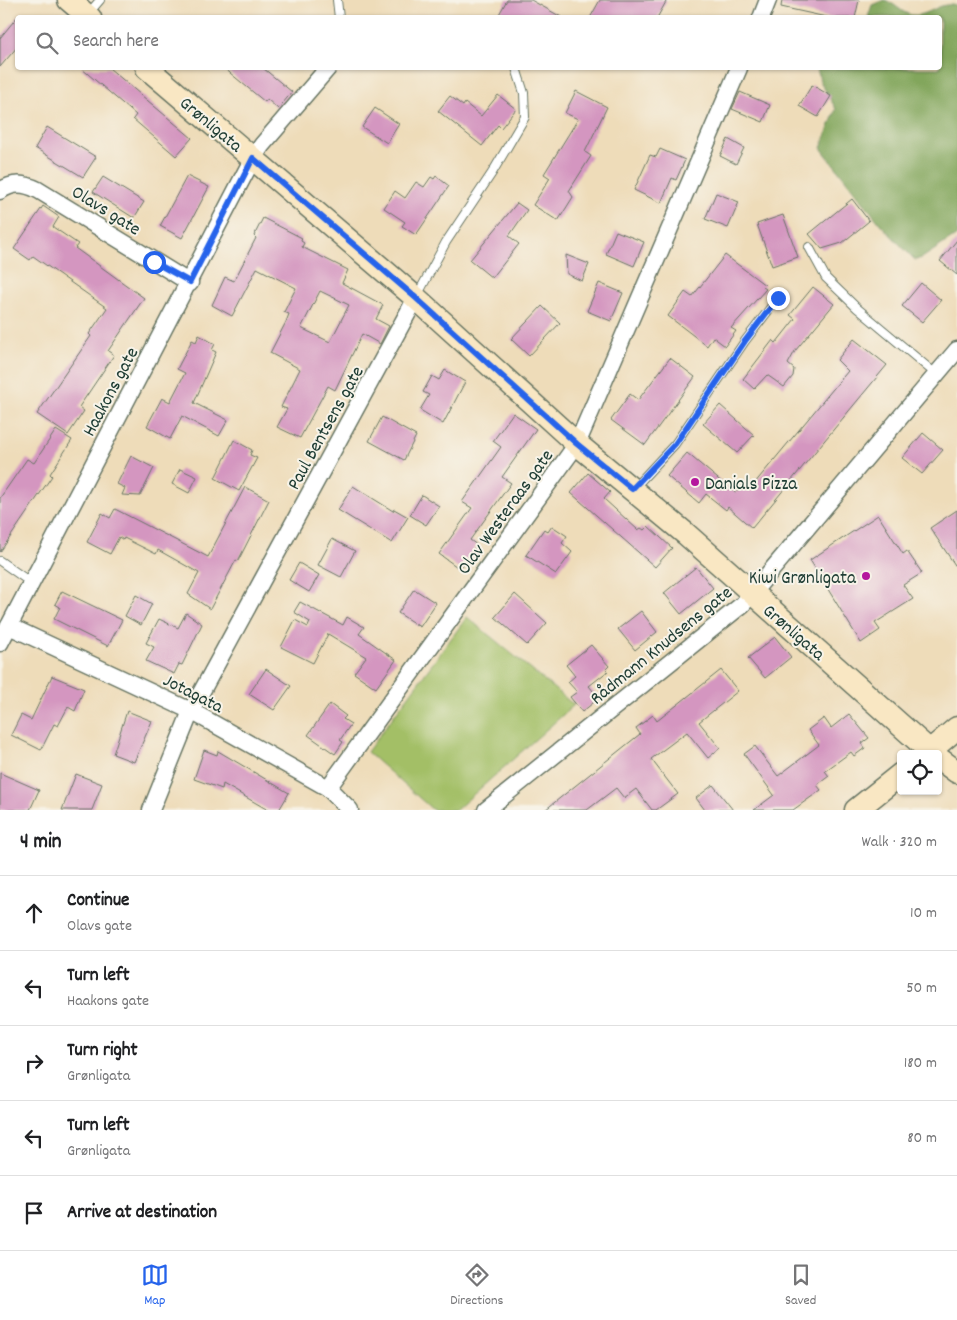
<!DOCTYPE html>
<meta charset="utf-8">
<style>
:root{--surface:#fff;--page:#f6f6f6;--text:#202124;--muted:#757577;--line:#e0e0e0;--accent:#2563eb}
body{margin:0;font-family:Dekko,sans-serif;background:var(--page);color:var(--text)}
.controls{position:absolute;right:15px;bottom:15px;display:grid;overflow:hidden;border-radius:5px;box-shadow:0 1px 4px #0004}
.controls button{width:45px;height:45px;display:grid;place-items:center;padding:0;border:0;border-bottom:1px solid var(--line);background:var(--surface);color:var(--text);font:25px sans-serif}
.stop{position:absolute;width:15px;height:15px;margin:-11px;border:4px solid #2563eb;border-radius:50%;background:#fff}
.stop.end{background:#2563eb;border-color:#fff;box-shadow:0 1px 5px #0008}
.list{margin:0;padding:0;list-style:none}
h2{display:flex;justify-content:space-between;align-items:center;height:65px;margin:0;padding:0 20px;font-size:21px}
h2 small{font-size:16px;font-weight:400;color:var(--muted)}
.list li{display:grid;grid-template-columns:32px 1fr auto;gap:15px;align-items:center;box-sizing:border-box;height:75px;padding:0 20px;border-top:1px solid var(--line)}
.list b{display:block;font-size:19px;white-space:nowrap}
.list p{margin:0;font-size:16px;white-space:nowrap;color:var(--muted)}
.list em{font-size:16px;font-style:normal;color:var(--muted)}
.icon{flex:none;width:28px;height:28px;fill:none;stroke:currentColor;stroke-width:2;stroke-linecap:round;stroke-linejoin:round}
.map{position:relative;flex:none;width:957px;height:810px;overflow:hidden}
.search{position:absolute;background:var(--surface);box-shadow:0 1px 4px #0004;left:15px;right:15px;top:15px;height:55px;display:flex;align-items:center;gap:12px;box-sizing:border-box;padding:0 18px;border-radius:5px;color:var(--muted);font-size:19px}
.sheet{height:440px;background:var(--surface)}
nav{display:flex;justify-content:space-around;align-items:center;box-sizing:border-box;height:70px;border-top:1px solid var(--line);background:var(--surface);font-size:14px;color:var(--muted)}
nav a{display:grid;justify-items:center;gap:2px}
nav .on{color:var(--accent)}
.map>svg:first-child{display:block}
.green{fill:#a3bf66;stroke:#617e4d}
.forest{fill:#82a65b;stroke:#507248}
.building{fill:#d496c0;fill-rule:evenodd}
.lines{fill:none;stroke-linecap:round;stroke-linejoin:round}
.service-casing{stroke:#677563;stroke-width:10}
.minor-casing{stroke:#677563;stroke-width:19}
.secondary-casing{stroke:#677563;stroke-width:25}
.service{stroke:#fff;stroke-width:8}
.minor{stroke:#fff;stroke-width:16}
.secondary{stroke:#f9e7c3;stroke-width:22}
.route{stroke:#2563eb;stroke-width:6}
.poi-dot{fill:#b5179e;stroke:#f7f3e8;stroke-width:2}
.labels{text-anchor:middle;stroke-width:4;stroke-linejoin:round;paint-order:stroke}
.street-label{font-size:19px;fill:#1f3d34;stroke:#f7f3e8}
.poi-label{font-size:19px;fill:#1f3d34;stroke:#f7f3e8;text-anchor:start}
</style>
<div class="map">
<svg width="957" height="810" viewBox="0 0 957 810">
<rect width="100%" height="100%" fill="#f7f3e8"/>
<filter id="ink" filterUnits="userSpaceOnUse"><feTurbulence type="fractalNoise" baseFrequency=".02" numOctaves="2"/><feDisplacementMap in="SourceGraphic" scale="10" xChannelSelector="R" yChannelSelector="G"/><feConvolveMatrix kernelMatrix="1 2 1 2 8 2 1 2 1" color-interpolation-filters="sRGB"/></filter>
<filter id="wash" filterUnits="userSpaceOnUse"><feTurbulence type="fractalNoise" baseFrequency=".0096" numOctaves="4" result="noise"/><feDisplacementMap in="SourceGraphic" scale="20" xChannelSelector="R" yChannelSelector="G"/><feGaussianBlur stdDeviation="1.12" result="paint"/><feColorMatrix in="noise" values="0 0 0 0 0 0 0 0 0 0 0 0 0 0 0 0 0 1.4 0 .05"/><feComposite in="paint" operator="in"/></filter>
<g filter="url(#wash)">
<rect width="100%" height="100%" fill="#eedcb9"/>
<polygon class="green" points="467,617 574,705 456,810 433,810 367,752"/>
<path class="forest" d="M 884,0 C 894,2 902,14 912,15 C 930,17 939,0 957,6 L 957,235 L 922,258 L 915,260 L 881,225 L 821,148 L 836,109 L 820,81 L 817,68 L 940,68 L 940,18 L 868,17 L 872,5 Z"/>
<g id="blocks">
<g class="building">
<polygon points="507,0 531,0 563,18 497,18"/>
<polygon points="600,0 667,0 657,18 590,18"/>
<polygon points="782,0 859,0 855,18 831,18 781,7"/>
<polygon points="18,16 18,46 0,67 0,38"/>
<polygon points="81,68 109,68 192,138 176,156 133,119 136,115"/>
<polygon points="224,68 263,68 292,92 278,109 267,99 265,102"/>
<polygon points="812,85 831,96 818,117 799,106"/>
<polygon points="576,91 607,107 585,152 591,156 569,191 573,197 558,221 533,205 550,178 544,174 578,119 565,113"/>
<polygon points="740,92 770,105 763,122 732,109"/>
<polygon points="498,95 516,109 501,128 498,125 482,146 438,111 450,96 463,106 465,103 481,116"/>
<polygon points="375,108 399,124 387,143 362,127"/>
<polygon points="47,127 96,157 83,177 35,148"/>
<polygon points="728,139 744,148 736,164 720,156"/>
<polygon points="660,149 685,160 676,180 672,178 661,203 634,190 650,155 656,157"/>
<polygon points="187,176 209,187 182,238 160,226"/>
<polygon points="436,176 449,186 416,235 402,226 405,222 384,208 395,191 405,198 416,182 424,187 431,177 434,179"/>
<polygon points="103,177 144,202 134,218 93,192"/>
<polygon points="716,193 739,202 728,228 705,219"/>
<polygon points="852,199 869,221 842,243 822,249 809,234"/>
<polygon points="517,203 527,210 509,236 519,244 492,278 470,260"/>
<polygon points="43,206 59,217 53,227 78,244 75,248 144,298 108,351 114,355 79,407 84,411 68,435 37,414 91,336 89,334 107,308 33,256 30,260 14,249"/>
<polygon points="783,215 798,257 772,266 757,224"/>
<path d="M 263,218 L 302,238 L 301,241 L 304,243 L 302,247 L 348,270 L 342,283 L 383,305 L 376,319 L 389,326 L 380,344 L 362,334 L 335,390 L 328,386 L 300,438 L 277,427 L 287,409 L 281,407 L 300,369 L 270,353 L 286,322 L 289,314 L 284,312 L 296,288 L 257,268 L 232,316 L 212,305 L 225,277 L 234,281 L 256,238 L 254,236 ZM 320,291 L 349,305 L 330,342 L 301,328 Z"/>
<polygon points="616,231 644,242 634,266 606,254"/>
<polygon points="957,240 957,275 940,261"/>
<polygon points="566,255 589,264 582,281 567,274"/>
<polygon points="725,255 765,285 763,287 766,289 731,328 736,331 725,346 713,337 707,346 668,316 685,292 692,297"/>
<polygon points="599,283 623,293 611,321 587,311"/>
<polygon points="921,283 941,300 922,322 902,306"/>
<polygon points="813,287 834,304 795,351 788,364 794,369 793,376 784,387 767,375 754,389 743,379 773,340 776,343 795,319 790,315"/>
<polygon points="542,306 560,323 529,356 511,339"/>
<polygon points="199,335 215,344 212,350 216,352 194,403 228,420 219,436 182,416 170,439 147,426 162,398 170,402 185,373 177,369 192,340 196,342"/>
<polygon points="854,339 887,365 752,528 728,507 726,510 706,494 699,503 667,476 687,453 730,489 736,492 743,485 749,490 848,371 837,360"/>
<polygon points="670,358 695,377 645,445 611,420 630,394 638,400"/>
<polygon points="445,370 465,382 443,424 420,410 429,395 423,392 432,376 439,380"/>
<polygon points="720,405 754,435 737,453 703,424"/>
<polygon points="513,413 536,429 502,477 511,483 470,540 477,545 460,569 439,554 472,508 462,502 501,447 493,441"/>
<polygon points="382,417 416,436 404,460 369,441"/>
<polygon points="56,430 72,440 50,474 52,476 0,552 0,498 27,459 34,463"/>
<polygon points="923,433 943,450 922,474 902,458"/>
<polygon points="234,440 252,450 250,455 257,458 239,491 215,478"/>
<polygon points="131,456 154,468 140,496 122,495 125,488 117,484"/>
<polygon points="180,469 197,477 189,493 172,484"/>
<polygon points="588,473 610,492 604,499 638,530 641,528 644,530 648,526 672,548 655,567 571,493"/>
<polygon points="353,486 393,511 394,509 408,517 392,543 338,510"/>
<polygon points="245,487 269,500 238,561 236,560 210,609 188,594 199,573 158,550 156,554 124,538 123,540 119,537 110,554 87,542 102,513 110,518 115,509 208,557"/>
<polygon points="422,495 439,506 426,525 410,515"/>
<polygon points="957,510 957,568 930,528"/>
<polygon points="878,515 903,554 907,551 922,573 903,585 913,599 875,623 880,630 861,643 810,560"/>
<polygon points="552,526 567,536 562,543 572,552 556,574 526,555 544,529 548,532"/>
<polygon points="332,539 355,551 341,577 318,565"/>
<polygon points="299,563 319,575 309,592 289,580"/>
<polygon points="696,567 713,588 681,614 664,593"/>
<polygon points="414,589 436,603 420,627 398,613"/>
<polygon points="62,591 122,620 108,646 54,619 60,607 55,604"/>
<polygon points="515,594 547,623 527,645 495,617"/>
<polygon points="136,595 152,604 141,625 125,616"/>
<polygon points="300,602 343,625 347,617 364,627 359,634 396,660 376,688 354,673 366,657 328,634 313,663 281,647 295,620 308,627 310,622 294,612"/>
<polygon points="641,611 657,632 635,650 618,629"/>
<polygon points="186,613 202,624 182,665 179,664 174,674 146,661 154,647 146,643 159,619 178,628"/>
<polygon points="775,637 791,657 765,678 748,658"/>
<polygon points="591,645 609,666 606,669 608,671 589,686 599,698 582,712 570,697 577,692 568,682 575,676 566,665"/>
<polygon points="266,669 291,686 274,710 249,694"/>
<polygon points="721,670 738,691 699,722 720,748 708,758 687,732 651,759 678,794 656,810 652,810 636,789 624,798 616,788 587,810 545,810 640,734 636,728 653,715 657,721"/>
<polygon points="52,676 84,689 75,711 68,707 58,726 54,724 41,750 11,735 21,715 31,720"/>
<polygon points="330,704 346,716 343,719 351,724 340,740 343,742 335,754 308,735"/>
<polygon points="127,711 152,721 134,762 113,754"/>
<polygon points="849,714 869,738 862,743 865,748 854,756 851,752 825,771 829,776 817,785 821,790 793,810 754,810 774,795 744,754 755,746 778,776 819,745 808,730 824,718 831,728"/>
<polygon points="204,750 217,755 218,751 289,793 279,810 268,810 223,784 222,789 194,779"/>
<polygon points="0,773 39,790 30,810 0,810"/>
<polygon points="76,774 102,784 92,810 62,810"/>
<polygon points="713,785 733,810 705,810 696,798"/>
</g>
</g>
</g>
<g filter="url(#ink)">
<use href="#blocks" fill-opacity="0" stroke="#677563" stroke-width="1"/>
<g class="lines">
<g class="service-casing">
<g id="service">
<polyline points="337,0 339,18"/>
<polyline points="88,14 100,0"/>
<polyline points="809,247 826,278 857,308 937,375"/>
<polyline points="417,296 446,242 492,173 525,117 524,93 516,68"/>
<polyline points="634,488 675,444 745,341 778,298"/>
<polyline points="0,561 30,582"/>
</g>
</g>
<g class="minor-casing">
<g id="minor">
<polyline points="761,18 768,0"/>
<path d="M 0,191 C 13,182 24,183 38,190 L 190,283"/>
<polyline points="9,626 191,711 328,788 350,810"/>
<polyline points="0,643 253,158 262,145 328,68"/>
<polyline points="328,788 577,444 739,68"/>
<polyline points="151,810 191,711 416,298"/>
<polyline points="486,810 743,604 957,350"/>
</g>
</g>
<g class="secondary-casing">
<g id="secondary">
<polyline points="69,0 90,18"/>
<polyline points="147,68 416,298 577,444 686,534 933,754"/>
<polyline points="926,754 957,728"/>
<polyline points="938,758 957,772"/>
<polyline points="856,810 901,774"/>
</g>
</g>
<use href="#service" class="service"/>
<use href="#minor" class="minor"/>
<use href="#secondary" class="secondary"/>
</g>
</g>
<g class="lines" filter="url(#ink)">
<polyline class="route" points="154,262 190,282 253,158 416,298 577,444 632,489 675,444 745,341 778,298"/>
</g>
<g class="poi-dot">
<circle cx="695" cy="482" r="5"/>
<circle cx="866" cy="576" r="5"/>
</g>
<g class="labels">
<g class="street-label">
<text transform="translate(212 123) rotate(40)" y="7">Grønligata</text>
<text transform="translate(107 209) rotate(32)" y="7">Olavs gate</text>
<text transform="translate(109 391) rotate(-62)" y="7">Haakons gate</text>
<text transform="translate(324 427) rotate(-61)" y="7">Paul Bentsens gate</text>
<text transform="translate(504 511) rotate(-54)" y="7">Olav Westeraas gate</text>
<text transform="translate(795 631) rotate(41)" y="7">Grønligata</text>
<text transform="translate(660 644) rotate(-39)" y="7">Rådmann Knudsens gate</text>
<text transform="translate(194 692) rotate(27)" y="7">Jotagata</text>
</g>
<g class="poi-label">
<text x="705" y="489">Danials Pizza</text>
<text x="856" y="583" text-anchor="end">Kiwi Grønligata</text>
</g>
</g>
</svg>
<div class="controls">
<button><svg class="icon" aria-label="locate" viewBox="0 0 24 24"><circle cx="12" cy="12" r="6"/><path d="M12 2v4M12 18v4M2 12h4M18 12h4"/></svg></button>
</div>
<div class="stop" style="left:154px;top:262px"></div>
<div class="stop end" style="left:778px;top:298px"></div>
<div class="search"><svg class="icon" aria-label="search" viewBox="0 0 24 24"><circle cx="10" cy="10" r="6"/><path d="M15 15l6 6"/></svg>Search here</div>
</div>
<section class="sheet">
<h2>4 min<small>Walk · 320 m</small></h2>
<ul class="list">
<li><svg class="icon" aria-label="ahead" viewBox="0 0 24 24"><path d="M12 20V5M6 11l6-6 6 6"/></svg><div><b>Continue</b><p>Olavs gate</p></div><em>10 m</em></li>
<li><svg class="icon" aria-label="left" viewBox="0 0 24 24"><path d="M17 20v-9H6M10 6l-5 5 5 5"/></svg><div><b>Turn left</b><p>Haakons gate</p></div><em>50 m</em></li>
<li><svg class="icon" aria-label="right" viewBox="0 0 24 24"><path d="M7 20v-9h11M14 6l5 5-5 5"/></svg><div><b>Turn right</b><p>Grønligata</p></div><em>180 m</em></li>
<li><svg class="icon" aria-label="left" viewBox="0 0 24 24"><path d="M17 20v-9H6M10 6l-5 5 5 5"/></svg><div><b>Turn left</b><p>Grønligata</p></div><em>80 m</em></li>
<li><svg class="icon" aria-label="arrive" viewBox="0 0 24 24"><path d="M6 21V4h12l-3 4 3 4H6"/></svg><div><b>Arrive at destination</b></div></li>
</ul>
</section>
<nav>
<a class="on"><svg class="icon" aria-label="map" viewBox="0 0 24 24"><path d="M3 6l6-2 6 2 6-2v14l-6 2-6-2-6 2zM9 4v14M15 6v14"/></svg>Map</a>
<a><svg class="icon" aria-label="directions" viewBox="0 0 24 24"><path d="M12 3l9 9-9 9-9-9zM9 14v-3h6M13 9l2 2-2 2"/></svg>Directions</a>
<a><svg class="icon" aria-label="saved" viewBox="0 0 24 24"><path d="M7 4h10v16l-5-4-5 4z"/></svg>Saved</a>
</nav>
